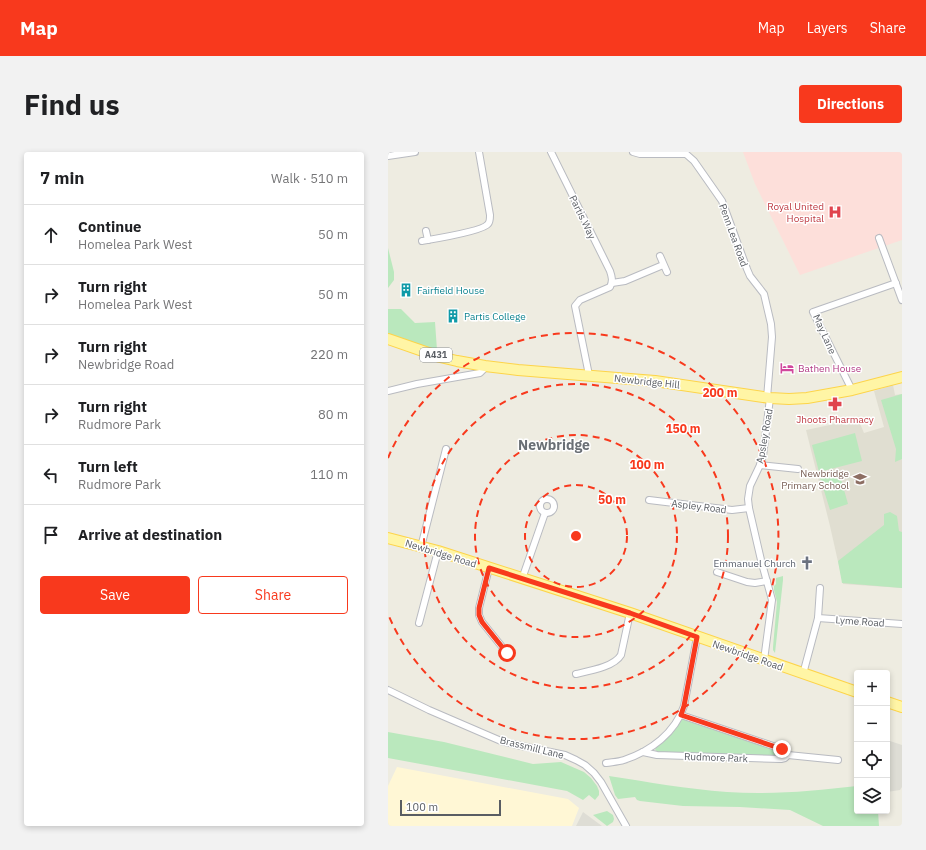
<!DOCTYPE html>
<meta charset="utf-8">
<style>
:root{--surface:#fff;--page:#f2f2f2;--text:#202124;--muted:#757577;--line:#e0e0e0;--accent:#f8391d}
body{margin:0;font-family:"IBM Plex Sans",sans-serif;background:var(--page);color:var(--text)}
.controls{position:absolute;right:12px;bottom:12px;display:grid;overflow:hidden;border-radius:4px;box-shadow:0 2px 6px #0003}
.controls button{width:36px;height:36px;display:grid;place-items:center;padding:0;border:0;border-bottom:1px solid var(--line);background:var(--surface);color:var(--text);font:20px sans-serif}
.scale{position:absolute;left:12px;bottom:10px;width:101px;box-sizing:border-box;padding-left:4px;border:2px solid #595d63;border-top:0;font-size:11px;line-height:14px;white-space:nowrap;color:#595d63;-webkit-text-stroke:3px #fff;paint-order:stroke}
.stop{position:absolute;width:12px;height:12px;margin:-9px;border:3px solid #f8391d;border-radius:50%;background:#fff}
.stop.end{background:#f8391d;border-color:#fff;box-shadow:0 1px 4px #0008}
.list{margin:0;padding:0;list-style:none}
h2{display:flex;justify-content:space-between;align-items:center;height:52px;margin:0;padding:0 16px;font-size:17px}
h2 small{font-size:13px;font-weight:400;color:var(--muted)}
.list li{display:grid;grid-template-columns:26px 1fr auto;gap:12px;align-items:center;box-sizing:border-box;height:60px;padding:0 16px;border-top:1px solid var(--line)}
.list b{display:block;font-size:15px;white-space:nowrap}
.list p{margin:0;font-size:13px;white-space:nowrap;color:var(--muted)}
.list em{font-size:13px;font-style:normal;color:var(--muted)}
.actions{display:flex;gap:8px;padding:12px 16px}
.actions a{flex:1;padding:9px 0;border:1px solid var(--accent);border-radius:4px;text-align:center;font-size:14px;color:var(--accent)}
.actions .main{background:var(--accent);color:#fff}
.icon{flex:none;width:22px;height:22px;fill:none;stroke:currentColor;stroke-width:2;stroke-linecap:round;stroke-linejoin:round}
.map{position:relative;flex:none;width:514px;height:674px;overflow:hidden;border-radius:4px}
header{display:flex;align-items:center;gap:24px;box-sizing:border-box;height:56px;padding:0 20px;background:var(--accent);color:#fff}
header strong{font-size:19px}
nav{display:flex;gap:22px;margin-inline-start:auto;font-size:14px}
.intro{display:flex;align-items:center;justify-content:space-between;box-sizing:border-box;height:96px;padding:0 24px}
h1{margin:0;font-size:28px}
.button{padding:10px 18px;border-radius:4px;background:var(--accent);color:#fff;font-size:14px;font-weight:700}
main{display:flex;gap:24px;padding:0 24px}
aside{flex:1;background:var(--surface);border-radius:4px;box-shadow:0 2px 6px #0003}
.map>svg:first-child{display:block}
.commercial{fill:#fff7d5}
.industrial{fill:#deddd5}
.education{fill:#e0ded1}
.medical{fill:#fddfda}
.green{fill:#bae8bd}
.lines{fill:none;stroke-linecap:round;stroke-linejoin:round}
.street-casing{stroke:#b9bbc1;stroke-width:8}
.primary-casing{stroke:#fdd44a;stroke-width:12}
.street{stroke:#fff;stroke-width:6}
.primary{stroke:#fff5a5;stroke-width:10}
.route{stroke:#f8391d;stroke-width:5}
.ring{fill:none;stroke:#f8391d;stroke-width:2;stroke-dasharray:7 5}
.labels{text-anchor:middle;stroke-width:3;stroke-linejoin:round;paint-order:stroke}
.shield{fill:#fff;stroke:#8b8e92;stroke-width:1}
.shield-label{font-size:9px;font-weight:bold;fill:#595d63}
.health-label{font-size:10px;fill:#be3a42;stroke:#fff;text-anchor:end}
.street-label{font-size:10px;fill:#595d63;stroke:#fff}
.culture-label{font-size:10px;fill:#0d838f;stroke:#fff;text-anchor:start}
.hotel-label{font-size:10px;fill:#b23c85;stroke:#fff;text-anchor:start}
.education-label{font-size:10px;fill:#785e54;stroke:#fff;text-anchor:end}
.worship-label{font-size:10px;fill:#5b616d;stroke:#fff;text-anchor:end}
.district-label{font-size:14px;font-weight:bold;fill:#6a6f75;stroke:#fff}
.centre{fill:#f8391d;stroke:#fff;stroke-width:2}
.ring-label{font-size:12px;text-anchor:middle;font-weight:bold;fill:#f8391d;stroke:#fff;stroke-width:3;stroke-linejoin:round;paint-order:stroke}
</style>
<header>
<strong>Map</strong>
<nav><a>Map</a><a>Layers</a><a>Share</a></nav>
</header>
<div class="intro"><h1>Find us</h1><a class="button">Directions</a></div>
<main>
<aside>
<h2>7 min<small>Walk · 510 m</small></h2>
<ul class="list">
<li><svg class="icon" aria-label="ahead" viewBox="0 0 24 24"><path d="M12 20V5M6 11l6-6 6 6"/></svg><div><b>Continue</b><p>Homelea Park West</p></div><em>50 m</em></li>
<li><svg class="icon" aria-label="right" viewBox="0 0 24 24"><path d="M7 20v-9h11M14 6l5 5-5 5"/></svg><div><b>Turn right</b><p>Homelea Park West</p></div><em>50 m</em></li>
<li><svg class="icon" aria-label="right" viewBox="0 0 24 24"><path d="M7 20v-9h11M14 6l5 5-5 5"/></svg><div><b>Turn right</b><p>Newbridge Road</p></div><em>220 m</em></li>
<li><svg class="icon" aria-label="right" viewBox="0 0 24 24"><path d="M7 20v-9h11M14 6l5 5-5 5"/></svg><div><b>Turn right</b><p>Rudmore Park</p></div><em>80 m</em></li>
<li><svg class="icon" aria-label="left" viewBox="0 0 24 24"><path d="M17 20v-9H6M10 6l-5 5 5 5"/></svg><div><b>Turn left</b><p>Rudmore Park</p></div><em>110 m</em></li>
<li><svg class="icon" aria-label="arrive" viewBox="0 0 24 24"><path d="M6 21V4h12l-3 4 3 4H6"/></svg><div><b>Arrive at destination</b></div></li>
</ul>
<div class="actions"><a class="main">Save</a><a>Share</a></div>
</aside>
<div class="map">
<svg width="514" height="674" viewBox="0 0 514 674">
<rect width="100%" height="100%" fill="#eeece1"/>
<polygon class="commercial" points="9,615 180,647 191,656 184,674 0,674 0,634"/>
<g class="industrial">
<polygon points="499,588 514,593 514,635 512,638 499,640"/>
<polygon points="195,660 214,674 188,674"/>
</g>
<polygon class="education" points="505,233 507,243 514,242 514,436 455,432 442,374 418,278 470,267 476,281 496,275 486,239"/>
<polygon class="medical" points="355,0 514,0 514,88 412,123 367,32"/>
<g class="green">
<polygon points="0,96 6,120 6,128 0,136"/>
<polygon points="0,157 13,157 27,171 47,170 49,198 0,184"/>
<polygon points="514,242 514,307 507,310 508,297 493,248"/>
<polygon points="467,281 474,309 431,320 424,293"/>
<polygon points="451,320 460,352 442,358 432,326"/>
<polygon points="502,360 509,364 511,379 514,380 514,436 454,431 450,409 496,373 496,362"/>
<polygon points="395,424 395,428 387,501 385,498 385,495 389,450 386,438 386,434 388,432 388,426"/>
<polygon points="294,567 393,600 393,602 391,605 270,600 267,598 268,596 277,588 287,578"/>
<polygon points="0,580 56,590 145,612 173,610 196,620 203,626 209,634 211,639 211,643 207,648 201,643 195,648 179,639 0,606"/>
<path d="M 221,624 C 260,630 299,637 339,640 C 382,643 426,639 469,634 L 469,659 L 490,659 L 491,674 L 435,674 L 402,658 L 352,655 L 295,654 L 252,649 L 249,648 L 247,645 L 230,647 L 227,643 Z"/>
<polygon points="219,659 225,663 226,667 225,670 219,674 205,663"/>
</g>
<g class="lines">
<g class="street-casing">
<g id="street">
<path d="M 163,0 L 222,119 C 224,125 225,129 222,135 L 192,148 L 187,154 L 201,223"/>
<polyline points="245,0 252,2 298,2 306,9 334,49 359,117 362,124 376,142 383,172 384,185 379,246"/>
<polyline points="0,4 27,0"/>
<polyline points="38,79 40,88"/>
<polyline points="491,86 514,148"/>
<path d="M 34,89 C 46,87 95,79 100,72 C 102,70 102,66 102,63 L 91,0"/>
<polyline points="272,104 279,120"/>
<polyline points="224,131 237,129 275,113"/>
<polyline points="464,238 425,160 508,131"/>
<polyline points="0,239 29,232 92,221 96,217 97,214"/>
<polyline points="372,313 410,317"/>
<circle cx="159" cy="354" r="7"/>
<polyline points="261,348 344,358 361,356"/>
<polyline points="33,395 58,297"/>
<polyline points="101,416 91,456 91,463 94,470 119,501"/>
<polyline points="329,420 359,430 367,431 379,429"/>
<polyline points="134,427 157,361"/>
<polyline points="430,466 514,472"/>
<polyline points="31,471 50,399"/>
<polyline points="376,508 384,448 373,408 361,356 360,347 362,334 372,313 375,304 382,246"/>
<path d="M 188,522 C 201,519 226,515 233,503 L 242,461"/>
<polyline points="415,522 430,466 432,436"/>
<polyline points="0,538 41,558 113,589 129,593 177,603 188,608 197,613 206,621 213,630 238,674"/>
<polyline points="255,600 269,603 393,607 397,606 400,603 398,600 394,597 293,563"/>
<polyline points="400,603 450,608"/>
<path d="M 218,611 C 224,610 230,610 236,608 C 263,599 287,581 296,554 L 309,485"/>
</g>
</g>
<g class="primary-casing">
<g id="primary">
<polyline points="0,187 52,205 69,209 97,214 130,218 267,229 382,246 401,247 419,246 464,238 514,225"/>
<polyline points="0,386 50,399 242,461 469,540"/>
<polyline points="499,550 514,555"/>
</g>
</g>
<use href="#street" class="street"/>
<use href="#primary" class="primary"/>
</g>
<g class="lines">
<polyline class="route" points="119,501 94,470 91,463 91,456 101,416 242,461 309,485 296,554 293,563 394,597"/>
</g>
<g class="ring">
<circle cx="188" cy="384" r="51"/>
<circle cx="188" cy="384" r="101"/>
<circle cx="188" cy="384" r="152"/>
<path d="M0 306A203 203 0 1 1 0 462"/>
</g>
<defs>
<g id="hospital-bare" transform="scale(1.08)"><path d="M-5-5h3v3.5h4V-5h3V5h-3V1.5h-4V5h-3Z" fill="#e0444e" stroke="#fff" stroke-width="2.5" paint-order="stroke"/></g>
<g id="building-bare" transform="scale(1.08)"><path d="M-4-6H4V6H1V3H-1V6H-4ZM-2.5-4.3h1.7v1.8h-1.7ZM.8-4.3h1.7v1.8H.8ZM-2.5-1h1.7V.8h-1.7ZM.8-1h1.7V.8H.8Z" fill="#0f9aa8" stroke="#fff" stroke-width="2.5" paint-order="stroke"/></g>
<g id="hotel-bare" transform="scale(1.08)"><path d="M-6-4.5h1.5V1H6V5H4.5V3h-9V5H-6ZM-4 0a1.8 1.8 0 1 1 3.6 0ZM.5 0V-2.5h3Q6-2.5 6 0Z" fill="#d1479c" stroke="#fff" stroke-width="2.5" paint-order="stroke"/></g>
<g id="pharmacy-bare" transform="scale(1.08)"><path d="M-2-6h4v4h4v4h-4v4h-4v-4h-4v-4h4Z" fill="#e0444e" stroke="#fff" stroke-width="2.5" paint-order="stroke"/></g>
<g id="school-bare" transform="scale(1.08)"><path d="M0-5L7-2L0 1L-7-2ZM-4 1L0 2.5L4 1V4Q0 6-4 4Z" fill="#8d6e63" stroke="#fff" stroke-width="2.5" paint-order="stroke"/></g>
<g id="church-bare" transform="scale(1.08)"><path d="M-1.2-6h2.4v3.5h3.3v2.4h-3.3V6h-2.4V-.1h-3.3v-2.4h3.3Z" fill="#6b7280" stroke="#fff" stroke-width="2.5" paint-order="stroke"/></g>
</defs>
<g fill-rule="evenodd">
<use href="#hospital-bare" x="447" y="60"/>
<use href="#building-bare" x="18" y="138"/>
<use href="#building-bare" x="65" y="164"/>
<use href="#hotel-bare" x="399" y="216"/>
<use href="#pharmacy-bare" x="447" y="252"/>
<use href="#school-bare" x="472" y="327"/>
<use href="#church-bare" x="419" y="411"/>
</g>
<g class="labels">
<rect class="shield" x="32" y="196" width="32" height="14" rx="3"/>
<g class="shield-label">
<text x="48" y="206">A431</text>
</g>
<g class="health-label">
<text x="436" y="58">Royal United<tspan x="436" dy="12">Hospital</tspan></text>
<text x="447" y="271" text-anchor="middle">Jhoots Pharmacy</text>
</g>
<g class="street-label">
<text transform="translate(195 65) rotate(64)" y="4">Partis Way</text>
<text transform="translate(346 83) rotate(70)" y="4">Penn Lea Road</text>
<text transform="translate(437 182) rotate(66)" y="4">May Lane</text>
<text transform="translate(259 229) rotate(6)" y="4">Newbridge Hill</text>
<text transform="translate(376 284) rotate(-80)" y="4">Apsley Road</text>
<text transform="translate(311 354) rotate(7)" y="4">Aspley Road</text>
<text transform="translate(53 401) rotate(17)" y="4">Newbridge Road</text>
<text transform="translate(472 469) rotate(4)" y="4">Lyme Road</text>
<text transform="translate(360 503) rotate(19)" y="4">Newbridge Road</text>
<text transform="translate(144 595) rotate(14)" y="4">Brassmill Lane</text>
<text transform="translate(328 605) rotate(2)" y="4">Rudmore Park</text>
</g>
<g class="culture-label">
<text x="29" y="142">Fairfield House</text>
<text x="76" y="168">Partis College</text>
</g>
<g class="hotel-label">
<text x="410" y="220">Bathen House</text>
</g>
<g class="education-label">
<text x="461" y="325">Newbridge<tspan x="461" dy="12">Primary School</tspan></text>
</g>
<g class="worship-label">
<text x="408" y="415">Emmanuel Church</text>
</g>
<g class="district-label">
<text x="166" y="298">Newbridge</text>
</g>
</g>
<circle cx="188" cy="384" r="6" class="centre"/>
<g class="ring-label">
<text x="332" y="245">200 m</text>
<text x="295" y="281">150 m</text>
<text x="259" y="317">100 m</text>
<text x="224" y="352">50 m</text>
</g>
</svg>
<div class="controls">
<button>+</button>
<button>−</button>
<button><svg class="icon" aria-label="locate" viewBox="0 0 24 24"><circle cx="12" cy="12" r="6"/><path d="M12 2v4M12 18v4M2 12h4M18 12h4"/></svg></button>
<button><svg class="icon" aria-label="layers" viewBox="0 0 24 24"><path d="M12 4l9 5-9 5-9-5zM3 14l9 5 9-5"/></svg></button>
</div>
<div class="scale">100 m</div>
<div class="stop" style="left:119px;top:501px"></div>
<div class="stop end" style="left:394px;top:597px"></div>
</div>
</main>
